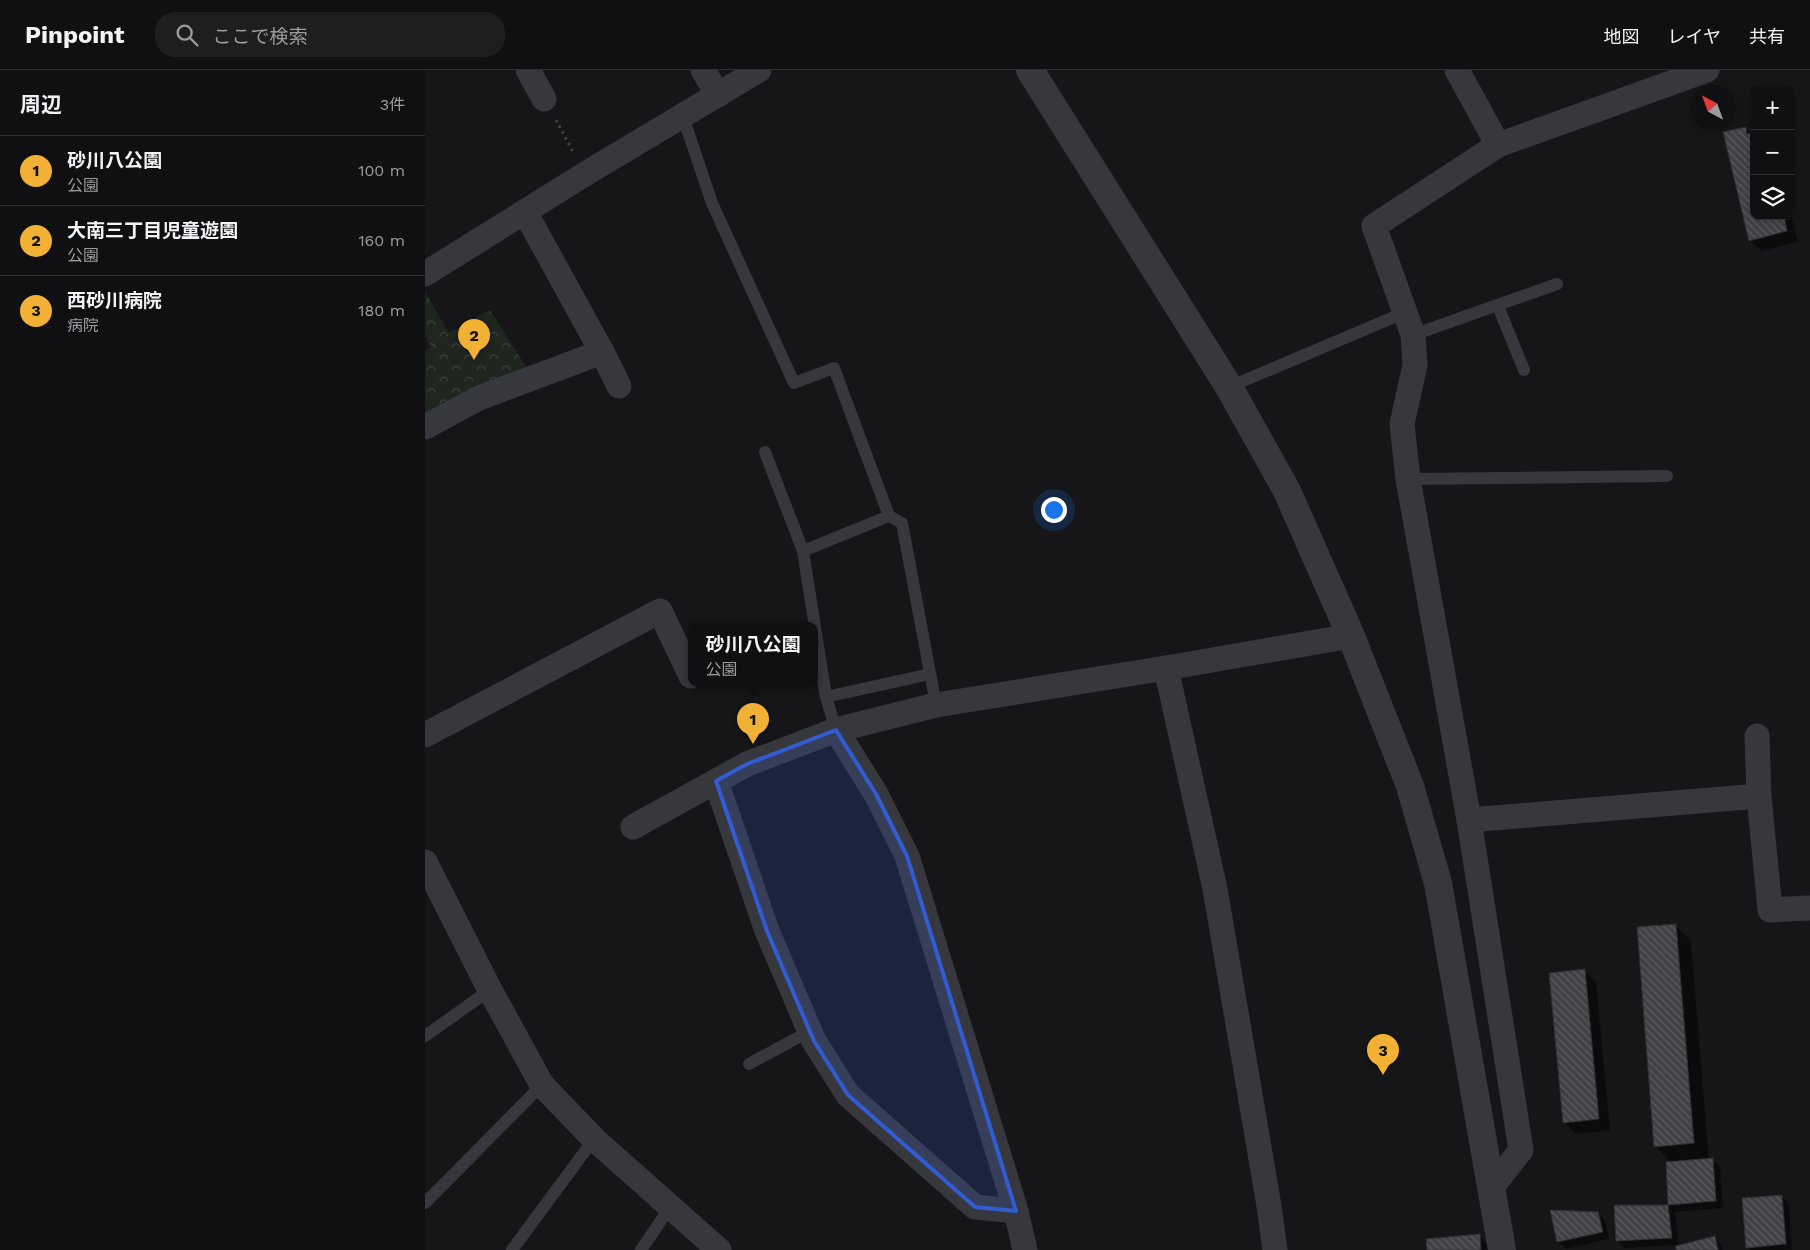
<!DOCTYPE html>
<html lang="ja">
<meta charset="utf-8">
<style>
:root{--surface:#101012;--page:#1e1e20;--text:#f1f3f6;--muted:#9c9d9f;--line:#303032;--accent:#f2b134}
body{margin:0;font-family:"Work Sans","Noto Sans JP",sans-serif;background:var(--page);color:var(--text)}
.controls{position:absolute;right:15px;top:15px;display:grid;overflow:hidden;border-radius:10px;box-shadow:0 2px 8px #0003}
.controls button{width:45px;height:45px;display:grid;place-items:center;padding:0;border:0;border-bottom:1px solid var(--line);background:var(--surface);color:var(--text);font:25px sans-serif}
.compass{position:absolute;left:1265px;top:15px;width:45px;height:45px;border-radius:50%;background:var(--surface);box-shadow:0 2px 8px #0003;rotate:319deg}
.you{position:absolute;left:628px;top:439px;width:18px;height:18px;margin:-12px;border:4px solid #fff;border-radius:50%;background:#1a73e8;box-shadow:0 0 0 8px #1a73e833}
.badge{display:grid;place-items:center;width:32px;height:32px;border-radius:50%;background:var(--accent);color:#111;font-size:16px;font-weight:700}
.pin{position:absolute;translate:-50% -41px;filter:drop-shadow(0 1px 2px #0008)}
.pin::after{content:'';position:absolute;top:26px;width:18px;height:15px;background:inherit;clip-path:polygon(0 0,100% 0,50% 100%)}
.popup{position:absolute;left:263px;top:552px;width:130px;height:65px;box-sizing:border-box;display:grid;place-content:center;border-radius:10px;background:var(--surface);filter:drop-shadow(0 1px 4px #0005);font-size:16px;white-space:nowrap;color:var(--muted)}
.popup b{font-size:19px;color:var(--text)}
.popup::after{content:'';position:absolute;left:50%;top:100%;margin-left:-10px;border:10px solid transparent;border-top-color:var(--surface)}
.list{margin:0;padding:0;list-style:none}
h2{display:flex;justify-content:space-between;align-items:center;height:65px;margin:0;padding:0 20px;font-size:21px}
h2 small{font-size:16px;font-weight:400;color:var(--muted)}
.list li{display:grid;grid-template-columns:32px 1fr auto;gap:15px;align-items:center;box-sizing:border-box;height:70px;padding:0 20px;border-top:1px solid var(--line)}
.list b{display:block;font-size:19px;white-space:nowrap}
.list p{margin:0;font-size:16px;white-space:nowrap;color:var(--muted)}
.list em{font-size:16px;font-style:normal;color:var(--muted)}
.icon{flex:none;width:28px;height:28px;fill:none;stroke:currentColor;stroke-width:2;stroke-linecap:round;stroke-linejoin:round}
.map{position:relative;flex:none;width:1385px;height:1180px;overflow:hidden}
header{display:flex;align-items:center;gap:30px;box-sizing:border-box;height:70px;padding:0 25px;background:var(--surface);border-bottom:1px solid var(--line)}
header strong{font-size:24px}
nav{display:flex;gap:28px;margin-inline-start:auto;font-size:18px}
.search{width:350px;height:45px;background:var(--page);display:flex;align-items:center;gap:12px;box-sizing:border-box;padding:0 18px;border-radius:20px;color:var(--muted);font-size:19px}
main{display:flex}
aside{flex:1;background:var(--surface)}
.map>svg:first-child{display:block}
.park{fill:url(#park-crowns)}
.shadow{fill:#0007}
.building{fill:url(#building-back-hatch);stroke:#303034}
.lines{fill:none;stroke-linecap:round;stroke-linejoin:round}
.path{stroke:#3d3f44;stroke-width:3;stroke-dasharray:2.5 4;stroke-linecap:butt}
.service{stroke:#37383d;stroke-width:12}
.minor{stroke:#37383d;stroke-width:25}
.tertiary{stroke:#37383d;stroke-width:28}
.marked{fill:#325cd3;fill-opacity:0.2;stroke:#325cd3;stroke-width:4;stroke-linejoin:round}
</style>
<header>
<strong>Pinpoint</strong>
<div class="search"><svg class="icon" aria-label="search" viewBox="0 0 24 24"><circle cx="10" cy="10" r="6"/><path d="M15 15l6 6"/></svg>ここで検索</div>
<nav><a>地図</a><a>レイヤ</a><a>共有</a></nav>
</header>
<main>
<aside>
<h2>周辺<small>3件</small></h2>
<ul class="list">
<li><span class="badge">1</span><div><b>砂川八公園</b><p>公園</p></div><em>100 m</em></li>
<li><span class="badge">2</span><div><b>大南三丁目児童遊園</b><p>公園</p></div><em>160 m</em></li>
<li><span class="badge">3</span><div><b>西砂川病院</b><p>病院</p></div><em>180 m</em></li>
</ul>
</aside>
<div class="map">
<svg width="1385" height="1180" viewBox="0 0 1385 1180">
<defs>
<pattern id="park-crowns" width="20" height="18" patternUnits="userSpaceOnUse" patternTransform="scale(1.25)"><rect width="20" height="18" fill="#1e261f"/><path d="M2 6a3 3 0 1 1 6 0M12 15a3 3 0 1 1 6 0" fill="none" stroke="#3c433d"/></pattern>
<pattern id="building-back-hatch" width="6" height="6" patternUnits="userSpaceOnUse" patternTransform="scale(1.25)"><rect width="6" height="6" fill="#404145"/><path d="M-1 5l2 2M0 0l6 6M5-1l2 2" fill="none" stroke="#595a5e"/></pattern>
</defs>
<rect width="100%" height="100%" fill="#161618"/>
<polygon class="park" points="0,222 24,263 65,240 103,300 0,347 0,281 6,277 0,266"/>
<g class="shadow">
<polygon points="1320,58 1326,64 1329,146 1366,146 1366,143 1373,172 1336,181 1325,170"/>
<polygon points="1251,856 1266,871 1284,1090 1288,1090 1295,1097 1298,1138 1250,1142 1254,1176 1289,1167 1297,1175 1298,1180 1252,1180 1253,1175 1199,1178 1192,1170 1190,1137 1245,1136 1242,1093 1247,1093 1230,1076"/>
<polygon points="1159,901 1171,912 1185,1060 1151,1064 1140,1053"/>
<polygon points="1357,1126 1364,1134 1367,1180 1325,1180 1322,1177"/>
<polygon points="1173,1143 1180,1151 1184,1169 1141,1179 1133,1171"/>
<polygon points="1054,1166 1066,1177 1066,1180 1003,1180"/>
</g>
<g class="building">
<polygon points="1321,57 1322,64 1329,63 1329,146 1359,146 1362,161 1324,171 1298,62"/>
<polygon points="1251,854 1269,1073 1229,1077 1212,857"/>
<polygon points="1160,899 1174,1049 1138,1053 1124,903"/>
<polygon points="1288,1088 1291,1131 1243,1135 1241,1092"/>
<polygon points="1357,1125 1361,1174 1321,1178 1317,1128"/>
<polygon points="1189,1135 1243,1135 1247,1168 1191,1171"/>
<polygon points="1125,1140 1173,1142 1178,1162 1132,1172"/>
<polygon points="1055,1164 1056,1180 1002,1180 1001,1169"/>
<polygon points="1290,1166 1293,1180 1251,1180 1251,1176"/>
</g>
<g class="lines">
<polyline class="path" points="131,50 148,82"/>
<g class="service">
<polyline points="258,47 287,133 369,313 409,298 464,446 477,453 511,635"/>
<polyline points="1073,236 1099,300"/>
<polyline points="988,265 1132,214"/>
<polyline points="804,317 981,242"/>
<polyline points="340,382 378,481 401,627 411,660"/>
<polyline points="983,409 1242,406"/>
<polyline points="378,481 464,446"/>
<polyline points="401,627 505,604"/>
<polyline points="0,966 65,920"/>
<polyline points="324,994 385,961"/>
<polyline points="0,1133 117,1015"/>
<polyline points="87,1180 169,1069"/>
<polyline points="216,1180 246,1136"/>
</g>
<g class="minor">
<polyline points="103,0 119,29"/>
<polyline points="278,0 293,25"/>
<polyline points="1032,0 1073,75"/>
<polyline points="100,142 177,282 194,316"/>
<polyline points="0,204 160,104 334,0"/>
<polyline points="0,357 54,328 177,282"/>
<polyline points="741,598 790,819 844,1136 850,1180"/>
<polyline points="411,660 451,724 482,786 591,1141 600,1180"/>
<polyline points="0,665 235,541 266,606"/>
<polyline points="1332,666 1334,726 1345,840 1385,838"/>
<polyline points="291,711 342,861 389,971 423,1025 550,1137 591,1141"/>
<polyline points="1044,750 1334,726"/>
<polyline points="208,757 322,694 411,660 511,635 741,598 926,566"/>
<polyline points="0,792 65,920 117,1015 169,1069 294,1180"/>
<polyline points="1067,1117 1096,1080 1044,750 983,409 977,354 990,295 988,265 949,156 1073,75 1282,0"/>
</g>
<polyline class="tertiary" points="605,0 804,317 862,421 926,566 985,716 1013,813 1077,1180"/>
</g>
<path class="marked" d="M 411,660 L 451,724 L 482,786 L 591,1141 L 550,1137 L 423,1025 L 389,971 L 342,861 L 291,711 L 322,694 Z"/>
</svg>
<div class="controls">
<button>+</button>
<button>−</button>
<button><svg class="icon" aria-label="layers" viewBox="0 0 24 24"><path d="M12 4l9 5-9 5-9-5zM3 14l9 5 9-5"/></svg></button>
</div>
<svg class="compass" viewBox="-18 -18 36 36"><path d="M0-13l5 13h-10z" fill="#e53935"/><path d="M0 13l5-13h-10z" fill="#9c9d9f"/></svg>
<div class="you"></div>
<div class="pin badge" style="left:328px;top:674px">1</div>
<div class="popup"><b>砂川八公園</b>公園</div>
<div class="pin badge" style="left:49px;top:290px">2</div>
<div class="pin badge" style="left:958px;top:1005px">3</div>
</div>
</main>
